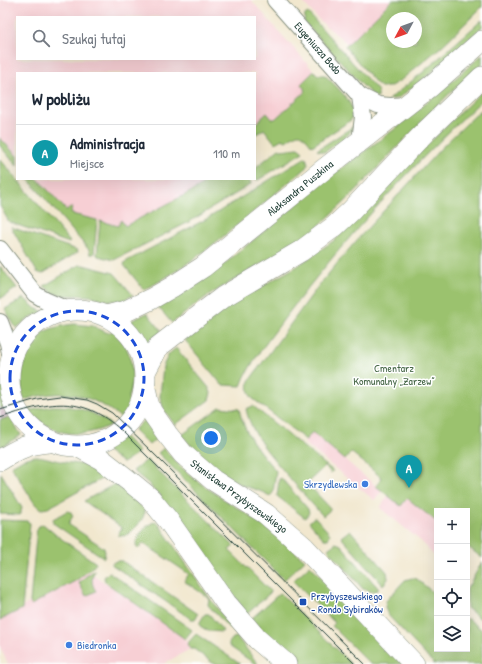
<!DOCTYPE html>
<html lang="pl">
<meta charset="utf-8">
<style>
:root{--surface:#fff;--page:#f6f6f7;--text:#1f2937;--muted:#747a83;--line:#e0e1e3;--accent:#c8321e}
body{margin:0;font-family:"Patrick Hand",sans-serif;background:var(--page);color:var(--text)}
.controls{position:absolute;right:12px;bottom:12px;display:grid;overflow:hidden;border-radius:0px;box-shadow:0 4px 16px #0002}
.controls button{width:36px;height:36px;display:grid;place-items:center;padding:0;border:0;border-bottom:1px solid var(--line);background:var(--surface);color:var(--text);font:20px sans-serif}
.compass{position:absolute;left:386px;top:12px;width:36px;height:36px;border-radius:50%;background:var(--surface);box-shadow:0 4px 16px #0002;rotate:229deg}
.you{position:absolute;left:211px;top:438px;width:14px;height:14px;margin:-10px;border:3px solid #fff;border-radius:50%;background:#1a73e8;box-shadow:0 0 0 6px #1a73e833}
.badge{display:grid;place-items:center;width:26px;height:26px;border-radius:50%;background:var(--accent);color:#fff;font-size:13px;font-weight:700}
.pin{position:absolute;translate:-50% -33px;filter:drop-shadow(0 1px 2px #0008)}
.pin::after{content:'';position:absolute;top:21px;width:14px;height:12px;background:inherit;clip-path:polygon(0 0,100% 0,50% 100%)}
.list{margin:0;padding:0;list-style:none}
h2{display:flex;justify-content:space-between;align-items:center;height:52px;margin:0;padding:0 16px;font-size:17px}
h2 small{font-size:13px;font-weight:400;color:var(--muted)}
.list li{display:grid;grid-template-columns:26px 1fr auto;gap:12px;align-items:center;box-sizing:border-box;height:56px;padding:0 16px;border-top:1px solid var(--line)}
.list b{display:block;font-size:15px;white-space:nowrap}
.list p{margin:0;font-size:13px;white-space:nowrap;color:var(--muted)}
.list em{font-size:13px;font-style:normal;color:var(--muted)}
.icon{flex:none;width:22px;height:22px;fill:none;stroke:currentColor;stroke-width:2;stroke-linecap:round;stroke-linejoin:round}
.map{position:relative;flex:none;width:482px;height:664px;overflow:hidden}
.search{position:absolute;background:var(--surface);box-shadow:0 4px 16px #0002;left:16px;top:16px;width:240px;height:44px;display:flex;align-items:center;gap:10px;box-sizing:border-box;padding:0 14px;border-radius:0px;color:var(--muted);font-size:15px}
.panel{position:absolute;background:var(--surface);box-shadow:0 4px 16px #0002;left:16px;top:72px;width:240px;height:108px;border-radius:0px}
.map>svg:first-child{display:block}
.built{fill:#f7cfd4;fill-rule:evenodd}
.industrial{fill:#d2bdc8}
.green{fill:#9bc26e;stroke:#5d8051;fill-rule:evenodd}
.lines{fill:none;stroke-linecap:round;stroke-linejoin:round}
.minor-casing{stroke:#889281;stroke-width:18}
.major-casing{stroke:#889281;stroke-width:22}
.minor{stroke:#fff;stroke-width:16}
.major{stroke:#fff;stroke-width:21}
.tram{stroke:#1f3d34;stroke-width:1}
.marked{fill:none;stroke:#1d4ed8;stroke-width:3;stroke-dasharray:8 5;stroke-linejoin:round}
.shop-dot{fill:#3f7fe0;stroke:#fff;stroke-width:1.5}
.transit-dot{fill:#1a4fb4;stroke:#fff;stroke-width:1.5}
.labels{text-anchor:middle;stroke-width:3;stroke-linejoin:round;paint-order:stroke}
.street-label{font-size:11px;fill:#1f3d34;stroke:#fff}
.park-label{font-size:11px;fill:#446545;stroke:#fff}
.shop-label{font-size:11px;fill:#366cbe;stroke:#fff;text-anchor:end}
.transit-label{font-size:11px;fill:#164399;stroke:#fff;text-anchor:start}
</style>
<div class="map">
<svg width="482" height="664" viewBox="0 0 482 664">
<rect width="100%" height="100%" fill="#fff"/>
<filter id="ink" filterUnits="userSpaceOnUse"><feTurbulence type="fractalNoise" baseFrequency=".025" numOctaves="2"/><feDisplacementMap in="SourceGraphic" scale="8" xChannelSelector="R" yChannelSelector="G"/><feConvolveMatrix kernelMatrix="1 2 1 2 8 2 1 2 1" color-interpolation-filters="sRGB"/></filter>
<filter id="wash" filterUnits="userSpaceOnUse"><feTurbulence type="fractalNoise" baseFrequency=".012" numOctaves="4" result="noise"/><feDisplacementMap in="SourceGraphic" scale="16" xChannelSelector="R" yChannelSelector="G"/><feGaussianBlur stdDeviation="0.9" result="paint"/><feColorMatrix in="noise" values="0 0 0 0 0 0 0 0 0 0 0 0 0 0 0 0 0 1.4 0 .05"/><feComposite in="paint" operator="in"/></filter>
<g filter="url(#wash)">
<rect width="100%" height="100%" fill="#f1e7ce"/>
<g class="built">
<path d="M 0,0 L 251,0 L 320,78 L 264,129 L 255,135 L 255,73 L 17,73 L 17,156 L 0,137 ZM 17,17 L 255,17 L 255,59 L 17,59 Z"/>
<polygon points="301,0 392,0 348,44 320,21"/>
<polygon points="38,179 208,179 198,188 123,227 68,213"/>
<polygon points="312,432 382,491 374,500 304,443"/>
<polygon points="388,496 401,506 407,498 437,522 437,559 422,542 380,508"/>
<polygon points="88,571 185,639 190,649 163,664 8,664 0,647 0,619"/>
</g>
<polygon class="industrial" points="7,406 10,417 0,420 0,408"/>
<g class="green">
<path d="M 392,0 L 482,0 L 482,7 L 442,46 L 401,80 L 389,87 L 381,87 L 376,83 L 345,47 ZM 392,18 L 416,18 L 416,42 L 392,42 Z"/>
<polygon points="308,13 378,91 378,98 375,97 366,89 304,22 305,15"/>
<polygon points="482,20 482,27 425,78 398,98 388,100 422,73"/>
<polygon points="482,55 482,64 448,95 404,140 347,200 310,234 206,297 172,323 158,307 199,283 223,265 336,172 395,129 443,89"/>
<path d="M 314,71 L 318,75 L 325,75 C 334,85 360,106 351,120 L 312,146 C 301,132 301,130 286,141 L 282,139 L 275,143 L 264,129 L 255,135 L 255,124 L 267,113 L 272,119 L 275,119 L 306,91 L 301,84 Z"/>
<path d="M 482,91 L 482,100 C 412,166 345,238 287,315 C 272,336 249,363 241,386 L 222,385 L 185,340 L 235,301 L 296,267 L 336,239 L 421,151 Z"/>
<path d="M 482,109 L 482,558 L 467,546 L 467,511 L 437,511 L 437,522 L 407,498 L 401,506 L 376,486 L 382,478 L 351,452 L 345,460 L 312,432 L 306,440 L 252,398 C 248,392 248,388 249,381 L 319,285 L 356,241 L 443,146 Z"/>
<polygon points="354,126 348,135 325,152 317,150"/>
<polygon points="0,138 17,156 17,166 0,146"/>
<polygon points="298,148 303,152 258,180 255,179 255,166 256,167 279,149 281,150"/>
<path d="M 306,157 L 308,164 L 304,170 C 253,211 201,260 144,290 L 124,265 L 125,262 L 210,217 Z"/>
<polygon points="0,159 70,242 69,243 9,222 0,206"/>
<polygon points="28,179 38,179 66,210 72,207 71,213 72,214 97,220 94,254 90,254 89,250"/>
<polygon points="208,179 249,179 251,183 250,185 189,222 114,260 98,256 97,255 100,221 118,226 121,220 125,226 198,188"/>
<polygon points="11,227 77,250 78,252 42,274 37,272"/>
<polygon points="79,265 83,265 114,273 133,295 124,300 110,301 90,296 60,295 53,293 44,286"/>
<polygon points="0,266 17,288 0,299"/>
<polygon points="24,298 35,308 44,312 33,316 16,328 5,309"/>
<polygon points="147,313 162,331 145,345 139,332 131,321"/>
<path d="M 74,324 L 93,326 L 108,333 L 115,330 C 132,348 136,375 128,399 L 133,405 L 121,418 C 91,393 61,388 24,400 C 19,384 22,365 29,350 L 26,343 C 40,331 56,326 74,324 Z"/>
<polygon points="176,348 209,388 211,393 209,400 175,425 164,410 160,397 163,366 169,354"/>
<polygon points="4,385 7,406 0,408 0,388"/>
<path d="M 52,406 C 73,405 95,411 111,425 C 88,436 63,438 42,422 L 36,425 L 27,411 Z"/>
<path d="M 253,406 L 333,471 L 331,473 L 325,466 L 307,483 L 331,509 L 323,516 C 311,503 300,490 288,476 C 271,456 252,436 246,409 Z"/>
<path d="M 220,407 L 239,409 C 244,434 260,453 276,471 L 273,493 L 270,496 C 262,491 253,489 244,486 C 220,475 198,456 182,435 Z"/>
<polygon points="10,417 21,435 0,448 0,420"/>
<polygon points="144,420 157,438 149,445 134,430"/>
<polygon points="125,437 139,452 123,463 103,448"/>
<path d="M 164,448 C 188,479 218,495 250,516 C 269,529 287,545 305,560 L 284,580 L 158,453 Z"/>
<path d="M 35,456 C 44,456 52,460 60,461 C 83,466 85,461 105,477 L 48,508 L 42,509 L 35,504 L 11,466 L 23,459 Z"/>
<polygon points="147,460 234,546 229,550 271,592 247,614 149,484 133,471"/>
<polygon points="1,473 22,508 20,515 0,514"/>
<polygon points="281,478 308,509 309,513 305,518 277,496 279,479"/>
<path d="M 115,484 L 134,499 L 145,510 C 145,519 132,533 124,536 L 118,535 L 122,528 L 84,501 Z"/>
<polygon points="67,511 71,512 73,516 68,524 104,548 105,552 104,558 53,523 53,519"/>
<polygon points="313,518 316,518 330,534 328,539 324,539 309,522"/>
<polygon points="0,520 27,521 30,523 22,609 0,620"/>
<path d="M 154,522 L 158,523 L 211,600 L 232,627 L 228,627 L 208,605 L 209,598 L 184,581 L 189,574 L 143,543 L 138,549 L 136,545 C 136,537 146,525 154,522 Z"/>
<polygon points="43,524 56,535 96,563 94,566 77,580 31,605 30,602 37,527"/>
<polygon points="350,530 387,572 388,579 383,585 341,537"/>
<polygon points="336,543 341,545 379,589 372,592 363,589 328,549"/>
<polygon points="116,561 122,561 198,614 195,619 191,619 111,564"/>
<polygon points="482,562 482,620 467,608 467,589"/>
<polygon points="310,565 402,664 370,664 332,626 335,623 293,581"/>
<path d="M 95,570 C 91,578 91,584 96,591 L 86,596 L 79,583 L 85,577 Z"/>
<polygon points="109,572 192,630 185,639 108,584 105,581 104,577"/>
<polygon points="412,578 417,579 437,596 437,649 467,649 467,618 482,630 482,664 434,664 388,615 385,608 386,601 405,580"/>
<polygon points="280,593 351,664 303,664 276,643 251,619"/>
<polygon points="205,614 209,614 223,631 222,632 208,631 200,626 200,622"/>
<polygon points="196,634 240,664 214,664 194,649 190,649 187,644"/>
<polygon points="237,637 258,664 255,664 229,646 229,643 233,638"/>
</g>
</g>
<g filter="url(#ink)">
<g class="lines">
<g class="minor-casing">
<g id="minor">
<polyline points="275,0 360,96 378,105 390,106 408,105"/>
<polyline points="360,141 363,117 360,96"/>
<polyline points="0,249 35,294 45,300 68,310"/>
<polyline points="0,322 8,343 11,358"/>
</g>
</g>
<g class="major-casing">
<g id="major">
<circle cx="77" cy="378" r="68"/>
<polyline points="107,316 126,311 151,299 172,287 203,267 323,170 431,86 482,41"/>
<polyline points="146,370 158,347 198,316 223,297 301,251 335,226 351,211 426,131 482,77"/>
<polyline points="145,388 148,403 151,411 167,434 183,454 213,480 266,514 304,547 414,664"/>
<polyline points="79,447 101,459 133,484 150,498 168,520 226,603 257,639 286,664"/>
<path d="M 0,460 C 18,449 29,443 50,442"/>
</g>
</g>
<use href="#minor" class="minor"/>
<use href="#major" class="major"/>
<g class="tram">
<polyline points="0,410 37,399 60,396 87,400 97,404 112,413 152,452 365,664"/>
<path d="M 0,418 C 49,402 80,393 122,431 L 355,664"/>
</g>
</g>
</g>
<path class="marked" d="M10 378a67 67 0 1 1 134 0a67 67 0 1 1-134 0Z"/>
<g class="shop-dot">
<circle cx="365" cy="484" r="4"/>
<circle cx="69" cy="645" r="4"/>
</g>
<rect class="transit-dot" x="299" y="598" width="8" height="8" rx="2"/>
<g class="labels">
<g class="street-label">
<text transform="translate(318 48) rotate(49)" y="4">Eugeniusza Bodo</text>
<text transform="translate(300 188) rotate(-39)" y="4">Aleksandra Puszkina</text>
<text transform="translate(239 496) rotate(36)" y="4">Stanisława Przybyszewskiego</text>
</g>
<g class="park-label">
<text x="394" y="372">Cmentarz<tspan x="394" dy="13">Komunalny „Zarzew”</tspan></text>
</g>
<g class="shop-label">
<text x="357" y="488">Skrzydlewska</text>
<text x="77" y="649" text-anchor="start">Biedronka</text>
</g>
<g class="transit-label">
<text x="311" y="600">Przybyszewskiego<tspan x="311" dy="13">- Rondo Sybiraków</tspan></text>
</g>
</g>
</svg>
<div class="controls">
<button>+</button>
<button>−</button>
<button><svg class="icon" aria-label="locate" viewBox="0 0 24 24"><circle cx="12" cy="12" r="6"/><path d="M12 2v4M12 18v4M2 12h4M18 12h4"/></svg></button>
<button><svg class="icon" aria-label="layers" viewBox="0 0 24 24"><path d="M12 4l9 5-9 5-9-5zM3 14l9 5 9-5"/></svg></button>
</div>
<svg class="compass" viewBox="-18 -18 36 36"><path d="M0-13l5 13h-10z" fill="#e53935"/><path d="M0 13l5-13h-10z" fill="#747a83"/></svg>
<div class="you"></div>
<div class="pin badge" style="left:409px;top:488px;background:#0f9aa8">A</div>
<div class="search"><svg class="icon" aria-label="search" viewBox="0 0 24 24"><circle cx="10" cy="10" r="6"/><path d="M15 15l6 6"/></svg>Szukaj tutaj</div>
<section class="panel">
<h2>W pobliżu<small></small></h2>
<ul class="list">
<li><span class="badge" style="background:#0f9aa8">A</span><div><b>Administracja</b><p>Miejsce</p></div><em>110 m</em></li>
</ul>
</section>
</div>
